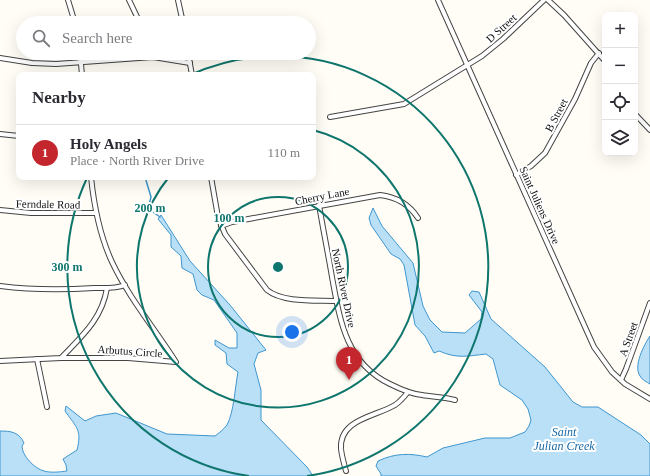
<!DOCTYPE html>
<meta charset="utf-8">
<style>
:root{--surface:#fff;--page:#f2f2f3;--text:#2b2b33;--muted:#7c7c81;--line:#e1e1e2;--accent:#c4262e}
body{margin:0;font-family:Georgia,serif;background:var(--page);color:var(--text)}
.controls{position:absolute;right:12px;top:12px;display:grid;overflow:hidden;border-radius:8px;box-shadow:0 4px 16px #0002}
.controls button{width:36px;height:36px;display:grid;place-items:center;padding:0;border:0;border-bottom:1px solid var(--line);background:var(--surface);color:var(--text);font:20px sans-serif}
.you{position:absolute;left:292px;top:332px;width:14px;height:14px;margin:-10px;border:3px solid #fff;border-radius:50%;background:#1a73e8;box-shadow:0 0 0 6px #1a73e833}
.badge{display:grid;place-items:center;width:26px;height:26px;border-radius:50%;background:var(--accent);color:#fff;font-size:13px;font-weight:700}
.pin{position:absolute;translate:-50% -33px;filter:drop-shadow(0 1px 2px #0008)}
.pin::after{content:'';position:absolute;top:21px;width:14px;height:12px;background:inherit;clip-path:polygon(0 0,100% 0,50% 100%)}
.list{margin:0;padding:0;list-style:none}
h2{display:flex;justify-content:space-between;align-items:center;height:52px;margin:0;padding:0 16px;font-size:17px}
h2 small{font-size:13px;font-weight:400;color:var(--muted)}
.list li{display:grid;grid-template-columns:26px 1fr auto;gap:12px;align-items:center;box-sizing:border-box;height:56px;padding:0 16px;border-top:1px solid var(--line)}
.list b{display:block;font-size:15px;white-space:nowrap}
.list p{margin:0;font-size:13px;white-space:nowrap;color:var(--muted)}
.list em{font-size:13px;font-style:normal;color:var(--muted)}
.icon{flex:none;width:22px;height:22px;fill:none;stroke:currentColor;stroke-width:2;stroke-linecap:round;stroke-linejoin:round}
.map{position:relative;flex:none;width:650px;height:476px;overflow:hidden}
.search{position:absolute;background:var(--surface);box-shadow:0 4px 16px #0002;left:16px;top:16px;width:300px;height:44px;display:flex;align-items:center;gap:10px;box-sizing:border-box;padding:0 14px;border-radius:22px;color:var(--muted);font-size:15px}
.panel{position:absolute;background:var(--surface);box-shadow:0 4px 16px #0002;left:16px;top:72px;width:300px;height:108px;border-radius:8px}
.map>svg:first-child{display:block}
.water{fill:#b9e0f7;stroke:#3f96cf}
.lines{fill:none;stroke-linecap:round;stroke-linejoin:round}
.stream{stroke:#3f96cf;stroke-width:1.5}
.street-casing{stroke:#444;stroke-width:6}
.street{stroke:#fff;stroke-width:4}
.ring{fill:none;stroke:#0f766e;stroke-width:2}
.labels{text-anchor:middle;stroke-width:4;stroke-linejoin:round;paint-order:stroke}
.street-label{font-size:11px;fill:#111;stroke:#fff}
.water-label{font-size:12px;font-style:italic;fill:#1768a6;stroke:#fff}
.centre{fill:#0f766e;stroke:#fff;stroke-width:2}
.ring-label{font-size:12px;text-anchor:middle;font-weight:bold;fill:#0f766e;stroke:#fff;stroke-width:4;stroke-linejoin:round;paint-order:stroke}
</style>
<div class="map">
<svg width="650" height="476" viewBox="0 0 650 476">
<rect width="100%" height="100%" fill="#fffdf5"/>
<g class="water">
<path d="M 373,208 L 382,226 L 413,263 L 423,306 L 430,320 L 442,332 L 465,333 L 481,319 L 482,312 L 469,295 L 472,291 L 479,292 L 491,319 L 545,367 L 573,402 L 582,407 L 598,407 L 641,435 L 650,444 L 650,476 L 381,476 L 381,474 L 376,466 L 378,461 C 395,453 410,453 427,457 L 443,448 L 485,438 L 510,438 L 525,432 L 529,426 L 531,420 L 528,409 L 522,400 L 500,385 L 493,359 L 486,354 C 468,356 457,359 439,351 L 434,353 L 425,336 L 415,325 L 404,265 L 400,259 L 391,254 L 371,225 L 369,218 Z"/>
<path d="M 161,215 L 190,261 L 230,305 L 266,350 L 258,353 L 254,364 L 261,390 L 261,420 L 307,467 L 313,476 L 0,476 L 0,431 C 11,431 19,432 24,443 L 22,446 C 22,456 35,469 44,471 C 51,473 60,472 67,471 L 66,465 L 63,459 L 77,450 C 82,430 77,428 65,411 L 66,406 L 85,421 L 96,416 L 116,413 L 167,434 L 215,436 C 219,433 224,429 227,425 C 234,412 235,387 238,372 L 227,364 L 226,353 L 215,345 L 215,340 L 229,348 L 237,348 L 237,333 L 214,300 L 202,295 L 197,290 L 193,274 L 182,268 L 181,256 L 171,247 L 171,235 L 158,219 Z"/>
<path d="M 650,336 L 650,384 C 647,382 642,380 640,376 C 633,366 644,345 650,336 Z"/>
</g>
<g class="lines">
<polyline class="stream" points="145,177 151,197 149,205 153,212 160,217"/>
<g class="street-casing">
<g id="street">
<polyline points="68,0 75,23"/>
<polyline points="129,0 140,23"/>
<polyline points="178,0 183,23"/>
<polyline points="438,0 594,347 612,372 625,384 650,399"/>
<polyline points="548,0 564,15 605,61"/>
<polyline points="80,53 82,75"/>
<polyline points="188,53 192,75"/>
<polyline points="0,58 32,63 56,64 153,57 190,63"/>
<polyline points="635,114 650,130"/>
<polyline points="330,117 404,104 482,56 503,39 544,0"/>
<polyline points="0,134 19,136"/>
<polyline points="516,175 531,166 545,153 575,99 591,63 599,53"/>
<path d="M 211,177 L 218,217 L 225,234 L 267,290 C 283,303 316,300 336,301"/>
<path d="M 319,205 C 323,229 328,253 332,277 C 340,321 346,363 390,384 C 400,389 411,394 422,395 C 433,397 444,397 455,400"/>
<polyline points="0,210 31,213 96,213"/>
<path d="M 221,226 L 232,222 L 380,195 C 397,197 409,204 418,218"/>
<path d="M 0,286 C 31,290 63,290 94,288 C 104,288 115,289 125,285"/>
<path d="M 61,358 L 128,358 L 176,362 C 155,329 129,298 112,262 C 100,236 94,206 91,177"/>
<polyline points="37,359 47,407"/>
<path d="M 0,361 L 61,358 C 82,336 102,319 107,288"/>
<polyline points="621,380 626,369 650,303"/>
<path d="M 346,471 C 344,464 342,457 341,449 C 339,419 375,417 395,405 C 400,402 404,397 408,392"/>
</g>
</g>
<use href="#street" class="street"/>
</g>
<g class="ring">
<circle cx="278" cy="267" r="70"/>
<path d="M313 130A141 141 0 1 1 169 177"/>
<path d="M249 476A211 211 0 0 1 87 178M190 75A211 211 0 1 1 307 476"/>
</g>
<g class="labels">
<g class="street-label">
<text transform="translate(501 28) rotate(-42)" y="4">D Street</text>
<text transform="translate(556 115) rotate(-62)" y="4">B Street</text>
<text transform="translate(322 196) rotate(-11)" y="4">Cherry Lane</text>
<text transform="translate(48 204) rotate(1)" y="4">Ferndale Road</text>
<text transform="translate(540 205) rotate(66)" y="4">Saint Juliens Drive</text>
<text transform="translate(344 288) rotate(78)" y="4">North River Drive</text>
<text transform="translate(628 339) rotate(-70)" y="4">A Street</text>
<text transform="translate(130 351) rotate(4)" y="4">Arbutus Circle</text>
</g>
<g class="water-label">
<text x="564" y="436">Saint<tspan x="564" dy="14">Julian Creek</tspan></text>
</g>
</g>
<circle cx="278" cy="267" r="6" class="centre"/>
<g class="ring-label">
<text x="150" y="212">200 m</text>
<text x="229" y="222">100 m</text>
<text x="67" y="271">300 m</text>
</g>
</svg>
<div class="controls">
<button>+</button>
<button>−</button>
<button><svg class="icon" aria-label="locate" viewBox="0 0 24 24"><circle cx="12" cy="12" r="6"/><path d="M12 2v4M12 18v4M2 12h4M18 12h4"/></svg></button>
<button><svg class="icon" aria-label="layers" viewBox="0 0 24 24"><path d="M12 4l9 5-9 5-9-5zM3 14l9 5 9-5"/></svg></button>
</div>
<div class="you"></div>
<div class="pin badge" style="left:349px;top:380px">1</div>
<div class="search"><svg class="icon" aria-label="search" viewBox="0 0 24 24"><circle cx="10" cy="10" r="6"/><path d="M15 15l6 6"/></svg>Search here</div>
<section class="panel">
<h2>Nearby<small></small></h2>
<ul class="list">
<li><span class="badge">1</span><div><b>Holy Angels</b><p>Place · North River Drive</p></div><em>110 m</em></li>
</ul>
</section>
</div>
